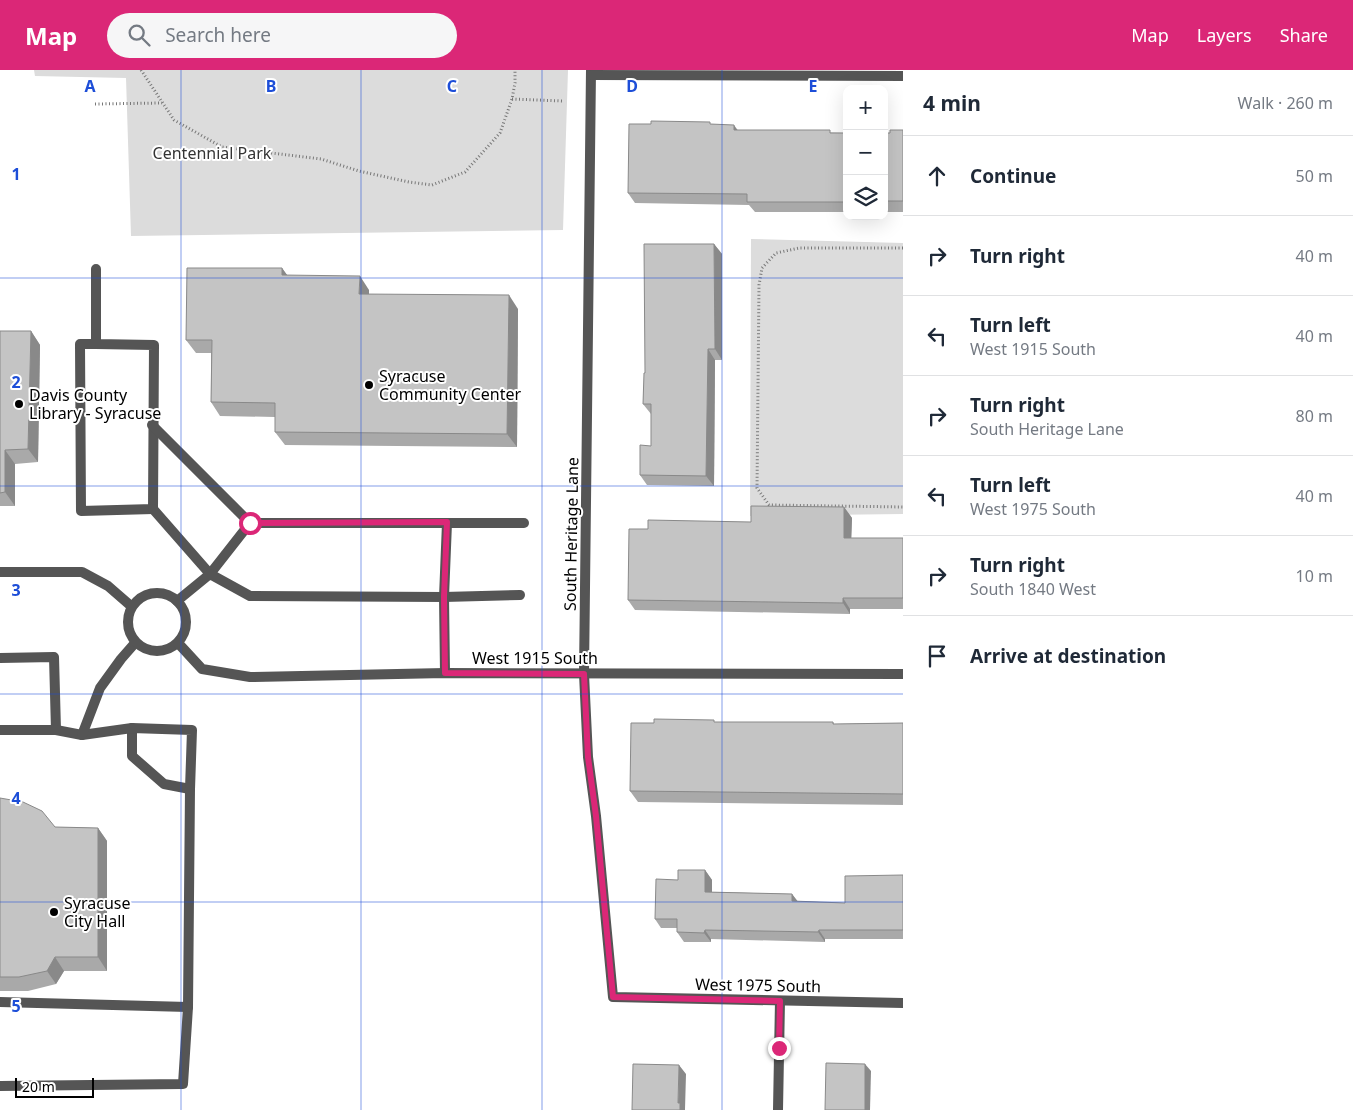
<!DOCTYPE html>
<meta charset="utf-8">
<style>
:root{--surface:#fff;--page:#f6f6f7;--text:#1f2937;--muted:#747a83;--line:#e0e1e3;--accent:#db2777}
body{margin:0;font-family:"Noto Sans",sans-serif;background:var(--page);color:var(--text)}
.controls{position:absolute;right:15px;top:15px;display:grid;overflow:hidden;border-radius:10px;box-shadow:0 5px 20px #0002}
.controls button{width:45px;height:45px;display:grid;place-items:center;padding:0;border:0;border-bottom:1px solid var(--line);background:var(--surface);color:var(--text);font:25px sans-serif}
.scale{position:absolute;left:15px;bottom:12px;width:79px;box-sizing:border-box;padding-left:5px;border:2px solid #000;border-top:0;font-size:14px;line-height:18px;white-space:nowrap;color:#000;-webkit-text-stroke:4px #fff;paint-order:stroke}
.stop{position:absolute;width:15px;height:15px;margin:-11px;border:4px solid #db2777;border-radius:50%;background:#fff}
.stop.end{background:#db2777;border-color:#fff;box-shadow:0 1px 5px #0008}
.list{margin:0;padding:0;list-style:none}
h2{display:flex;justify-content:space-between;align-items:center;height:65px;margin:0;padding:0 20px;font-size:21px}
h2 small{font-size:16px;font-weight:400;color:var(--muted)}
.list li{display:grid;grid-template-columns:32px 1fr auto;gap:15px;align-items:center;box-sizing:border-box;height:80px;padding:0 20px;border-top:1px solid var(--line)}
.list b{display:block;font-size:19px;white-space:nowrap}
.list p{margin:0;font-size:16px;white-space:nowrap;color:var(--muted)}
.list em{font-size:16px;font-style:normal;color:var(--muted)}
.icon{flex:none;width:28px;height:28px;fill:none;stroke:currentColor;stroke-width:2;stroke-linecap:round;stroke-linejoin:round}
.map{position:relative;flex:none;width:903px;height:1040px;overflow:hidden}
header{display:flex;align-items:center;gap:30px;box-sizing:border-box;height:70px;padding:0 25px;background:var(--accent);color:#fff}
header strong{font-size:24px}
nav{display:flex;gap:28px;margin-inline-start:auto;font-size:18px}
.search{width:350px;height:45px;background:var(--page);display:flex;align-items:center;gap:12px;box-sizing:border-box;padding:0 18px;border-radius:28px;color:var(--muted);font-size:19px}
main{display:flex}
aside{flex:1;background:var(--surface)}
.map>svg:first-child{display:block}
.green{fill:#dcdcdc}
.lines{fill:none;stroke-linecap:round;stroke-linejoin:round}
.path{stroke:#777;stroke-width:3;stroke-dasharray:1 2.5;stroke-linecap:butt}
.lane{stroke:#555;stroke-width:10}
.street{stroke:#555;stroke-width:10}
.wall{fill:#a9a9a9}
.shaded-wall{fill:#898989}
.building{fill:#c4c4c4;stroke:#898989}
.route{stroke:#db2777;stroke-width:6}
.grid{fill:none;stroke:#1d4ed8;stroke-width:1;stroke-opacity:0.55}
.poi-dot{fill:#000;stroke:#fff;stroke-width:2}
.labels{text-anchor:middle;stroke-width:4;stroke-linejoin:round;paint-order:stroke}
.park-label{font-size:16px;fill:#333;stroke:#fff}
.poi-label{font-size:16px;fill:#000;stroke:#fff;text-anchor:start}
.street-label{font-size:16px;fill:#000;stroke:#fff}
.grid-label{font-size:16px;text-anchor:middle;font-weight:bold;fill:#1d4ed8;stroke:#fff;stroke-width:4;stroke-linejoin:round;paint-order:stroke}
</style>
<header>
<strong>Map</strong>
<div class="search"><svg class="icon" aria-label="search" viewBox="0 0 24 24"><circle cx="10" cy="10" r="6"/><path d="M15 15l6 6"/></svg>Search here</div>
<nav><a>Map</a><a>Layers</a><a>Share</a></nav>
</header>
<main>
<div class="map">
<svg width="903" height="1040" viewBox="0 0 903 1040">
<rect width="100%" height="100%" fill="#fff"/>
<g class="green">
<polygon points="34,0 568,0 563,160 131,166 126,8 35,6"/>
<polygon points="751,169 903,173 903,444 750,446"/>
</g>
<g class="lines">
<g class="path">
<polyline points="141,0 174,50 222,77 321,89 359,101 409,112 432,115 465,102 500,63 512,29 515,13 515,0"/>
<polyline points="512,29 562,31"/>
<polyline points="95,34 162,33"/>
<polyline points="903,178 799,178 776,183 762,198 759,215 757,418 769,435 903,437"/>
</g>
<g class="lane">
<polyline points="96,199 96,274 80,274 81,441 153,439 154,275 96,274"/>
<polyline points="152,355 250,453 210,504 153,439"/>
<polyline points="250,453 524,453"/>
<polyline points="177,531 210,504 250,526 444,527 520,525"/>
<polyline points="0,588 54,587 56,660"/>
<polyline points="445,603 444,527 447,453"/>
<polyline points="132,658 132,686 164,714 190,719"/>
<polyline points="0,660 56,660 82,665 132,658 192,660 190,719 188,937 183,1014 0,1016"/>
<polyline points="82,665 100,618 121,589 135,573"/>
<polyline points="0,932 188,937"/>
</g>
<g class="street">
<polyline points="591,0 584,604 588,687 596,746 613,927 903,933"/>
<polyline points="591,5 903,6"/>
<polyline points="0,502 82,502 108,516 131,536"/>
<circle cx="157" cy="552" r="29"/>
<polyline points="178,573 202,599 250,607 445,603 903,604"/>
<polyline points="778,1040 780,931"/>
</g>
</g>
<g class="wall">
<polygon points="651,54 712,54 738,60 847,63 847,142 755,142 749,135 635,133 628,123"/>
<polygon points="903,60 903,142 884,142 884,63 890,63"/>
<polygon points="714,174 722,184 722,290 715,290 714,416 647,415 640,405 651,376 651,344 643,334 645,303"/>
<polygon points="282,198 287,205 369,220 369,224 518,239 517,377 285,375 275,362 275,347 220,346 211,332 211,283 196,283 186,270"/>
<polygon points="0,261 31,261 40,275 38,392 15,394 15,436 0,436"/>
<polygon points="844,437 852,448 851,468 903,468 903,539 850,539 850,544 635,540 628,530 648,459 751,452"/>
<polygon points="716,652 833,652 834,654 903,653 903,735 638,732 630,721 654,653"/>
<polygon points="0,728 55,757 98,758 107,771 107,901 64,901 56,914 28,921 0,921"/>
<polygon points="705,800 712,810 712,822 792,824 797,831 845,833 903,805 903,869 825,869 825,872 711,869 711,872 684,872 677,862 677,858 661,858 655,849 678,810"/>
</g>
<g class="shaded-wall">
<polygon points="734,55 741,65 734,60"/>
<polygon points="714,174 722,184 722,290 715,279"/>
<polygon points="282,198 292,212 282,205"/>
<polygon points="360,206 369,220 369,238 359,224"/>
<polygon points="509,225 518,239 517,377 507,364"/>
<polygon points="31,261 40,275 38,392 28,379"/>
<polygon points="708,279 715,290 714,416 706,406"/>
<polygon points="5,380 15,394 15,436 5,422"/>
<polygon points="844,437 852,448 851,479 844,468"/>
<polygon points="843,528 850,539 850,544 843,533"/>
<polygon points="98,758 107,771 107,901 98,887"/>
<polygon points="705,800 712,810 712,831 705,822"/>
<polygon points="792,824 799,833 792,831"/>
<polygon points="705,860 711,869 711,872 704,863"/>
<polygon points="819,860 825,869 825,872 818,862"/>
<polygon points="55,887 64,901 56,914 47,901"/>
<polygon points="865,994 871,1001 870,1040 865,1040"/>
<polygon points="679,995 686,1004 685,1039 685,1040 680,1040 678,1033"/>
</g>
<g class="building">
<polygon points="651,51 710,52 710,54 734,55 734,60 830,60 830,63 847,63 847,132 747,132 747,124 628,123 629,54 651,54"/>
<polygon points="890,60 903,60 903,131 884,131 884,63 890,63"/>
<polygon points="644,174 714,174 715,279 708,279 706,406 640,405 640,375 651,376 651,334 643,334 644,303 645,303"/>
<polygon points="187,198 282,198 282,205 360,206 359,224 509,225 507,364 275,362 275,333 211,332 212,270 186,270"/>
<polygon points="0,261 31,261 28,379 5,380 5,422 0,423"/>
<polygon points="751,436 844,437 844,468 903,468 903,528 843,528 843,533 628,530 629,459 648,459 648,450 751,452"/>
<polygon points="654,649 714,650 714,652 833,652 833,654 903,653 903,724 630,721 631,653 654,653"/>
<polygon points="0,728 23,732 42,741 55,757 98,758 98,887 55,887 47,901 19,907 0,907"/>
<polygon points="678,800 705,800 705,822 792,824 792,831 845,833 845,806 903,805 903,860 819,860 818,862 705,860 704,863 677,862 677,849 655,849 656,809 678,810"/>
<polygon points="826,993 865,994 865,1040 825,1040"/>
<polygon points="633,994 679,995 678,1033 680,1033 680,1040 632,1040"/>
</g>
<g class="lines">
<polyline class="route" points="250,453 447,452 444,527 445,603 584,604 588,687 596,746 613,927 780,931 779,978"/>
</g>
<path class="grid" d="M 181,0 L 181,1040M 361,0 L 361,1040M 542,0 L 542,1040M 722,0 L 722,1040M 0,208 L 903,208M 0,416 L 903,416M 0,624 L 903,624M 0,832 L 903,832"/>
<g class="poi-dot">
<circle cx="369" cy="315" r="5"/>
<circle cx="19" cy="334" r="5"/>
<circle cx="54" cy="842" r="5"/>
</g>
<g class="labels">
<g class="park-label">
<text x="212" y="89">Centennial Park</text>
</g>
<g class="poi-label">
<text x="379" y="312">Syracuse<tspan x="379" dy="18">Community Center</tspan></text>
<text x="29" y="331">Davis County<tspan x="29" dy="18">Library - Syracuse</tspan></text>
<text x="64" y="839">Syracuse<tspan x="64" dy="18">City Hall</tspan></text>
</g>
<g class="street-label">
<text transform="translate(571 464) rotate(-89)" y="6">South Heritage Lane</text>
<text x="535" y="594">West 1915 South</text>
<text transform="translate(758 915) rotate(1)" y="6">West 1975 South</text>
</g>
</g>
<g class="grid-label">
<text x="90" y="22">A</text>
<text x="271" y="22">B</text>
<text x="452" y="22">C</text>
<text x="632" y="22">D</text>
<text x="813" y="22">E</text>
<text x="16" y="110">1</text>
<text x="16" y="318">2</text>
<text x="16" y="526">3</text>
<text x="16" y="734">4</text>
<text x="16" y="942">5</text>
</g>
</svg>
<div class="controls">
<button>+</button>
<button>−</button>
<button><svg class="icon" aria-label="layers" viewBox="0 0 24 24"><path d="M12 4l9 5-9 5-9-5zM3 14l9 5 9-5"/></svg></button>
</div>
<div class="scale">20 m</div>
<div class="stop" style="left:250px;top:453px"></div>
<div class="stop end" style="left:779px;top:978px"></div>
</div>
<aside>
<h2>4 min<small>Walk · 260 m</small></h2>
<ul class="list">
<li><svg class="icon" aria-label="ahead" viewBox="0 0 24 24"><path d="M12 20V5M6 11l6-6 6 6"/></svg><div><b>Continue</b></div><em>50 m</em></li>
<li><svg class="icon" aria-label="right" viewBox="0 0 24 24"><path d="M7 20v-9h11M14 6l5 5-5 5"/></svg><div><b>Turn right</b></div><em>40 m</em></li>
<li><svg class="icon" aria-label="left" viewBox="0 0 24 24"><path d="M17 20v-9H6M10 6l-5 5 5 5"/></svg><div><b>Turn left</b><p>West 1915 South</p></div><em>40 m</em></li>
<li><svg class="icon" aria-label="right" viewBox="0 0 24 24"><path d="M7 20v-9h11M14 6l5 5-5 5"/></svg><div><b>Turn right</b><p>South Heritage Lane</p></div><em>80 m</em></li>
<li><svg class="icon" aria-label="left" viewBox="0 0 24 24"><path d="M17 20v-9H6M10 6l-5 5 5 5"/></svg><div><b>Turn left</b><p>West 1975 South</p></div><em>40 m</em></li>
<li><svg class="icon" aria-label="right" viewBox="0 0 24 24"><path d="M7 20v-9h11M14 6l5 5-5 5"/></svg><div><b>Turn right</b><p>South 1840 West</p></div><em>10 m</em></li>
<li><svg class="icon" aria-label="arrive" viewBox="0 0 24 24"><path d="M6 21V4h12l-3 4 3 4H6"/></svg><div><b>Arrive at destination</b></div></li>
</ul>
</aside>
</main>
